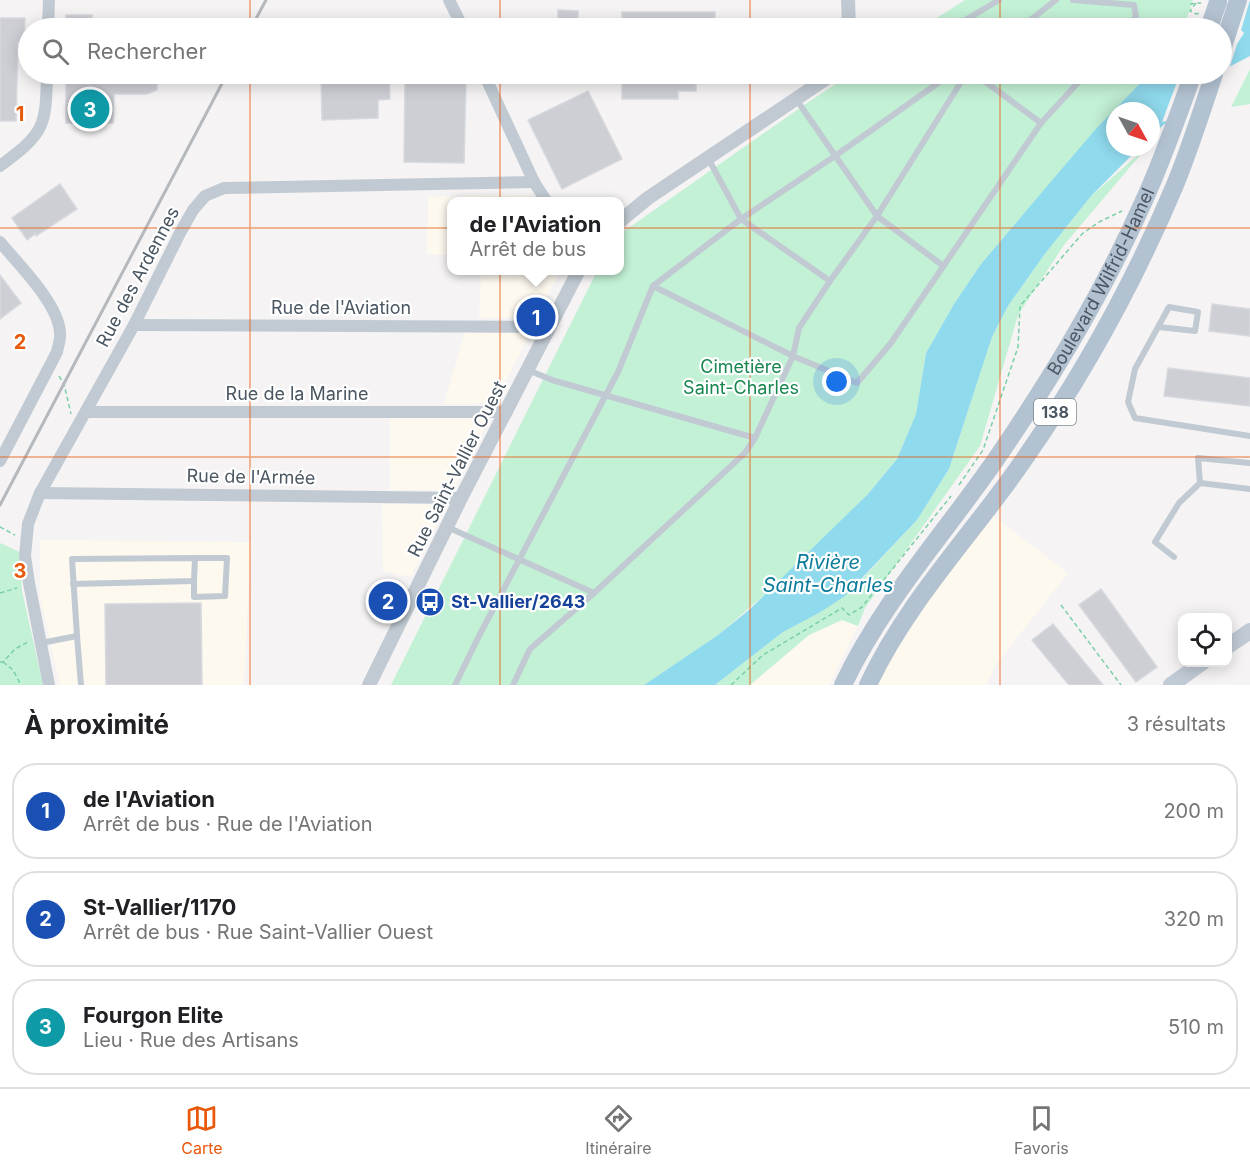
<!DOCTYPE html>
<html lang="fr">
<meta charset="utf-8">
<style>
:root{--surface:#fff;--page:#f6f6f6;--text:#202124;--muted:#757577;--line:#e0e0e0;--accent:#ea580c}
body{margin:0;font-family:Inter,sans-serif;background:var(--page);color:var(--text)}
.controls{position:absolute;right:18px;bottom:18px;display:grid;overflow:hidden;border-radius:12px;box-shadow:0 3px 15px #0003}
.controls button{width:54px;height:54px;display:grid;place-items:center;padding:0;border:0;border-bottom:2px solid var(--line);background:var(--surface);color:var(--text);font:30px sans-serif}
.compass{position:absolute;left:1106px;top:102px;width:54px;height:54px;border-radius:50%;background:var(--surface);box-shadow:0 3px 15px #0003;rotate:130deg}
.you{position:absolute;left:837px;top:382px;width:21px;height:21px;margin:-15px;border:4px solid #fff;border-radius:50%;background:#1a73e8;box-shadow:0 0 0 9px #1a73e833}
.badge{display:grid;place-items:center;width:39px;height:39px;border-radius:50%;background:var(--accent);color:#fff;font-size:20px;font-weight:700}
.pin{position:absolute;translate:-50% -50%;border:3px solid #fff;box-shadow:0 2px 6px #0006}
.popup{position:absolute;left:447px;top:197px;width:177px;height:78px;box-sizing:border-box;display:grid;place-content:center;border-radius:12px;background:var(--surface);filter:drop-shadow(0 2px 4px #0005);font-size:20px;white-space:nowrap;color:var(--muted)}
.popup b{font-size:22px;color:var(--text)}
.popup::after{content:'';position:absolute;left:50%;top:100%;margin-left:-12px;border:12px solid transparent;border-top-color:var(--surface)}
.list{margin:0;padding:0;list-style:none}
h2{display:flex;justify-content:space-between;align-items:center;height:78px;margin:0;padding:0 24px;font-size:26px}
h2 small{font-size:20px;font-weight:400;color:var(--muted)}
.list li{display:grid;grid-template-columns:39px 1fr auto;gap:18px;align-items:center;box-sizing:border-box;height:96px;margin:0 12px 12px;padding:0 12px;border:2px solid var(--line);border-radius:24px}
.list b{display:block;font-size:22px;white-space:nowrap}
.list p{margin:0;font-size:20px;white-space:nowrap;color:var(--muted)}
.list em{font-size:20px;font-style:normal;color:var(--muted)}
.icon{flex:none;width:33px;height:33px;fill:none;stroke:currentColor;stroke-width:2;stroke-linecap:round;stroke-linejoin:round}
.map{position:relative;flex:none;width:1250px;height:685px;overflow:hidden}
.search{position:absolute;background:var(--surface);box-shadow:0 3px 15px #0003;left:18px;right:18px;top:18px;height:66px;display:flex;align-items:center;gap:15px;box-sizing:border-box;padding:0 21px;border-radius:33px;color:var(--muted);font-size:22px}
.sheet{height:402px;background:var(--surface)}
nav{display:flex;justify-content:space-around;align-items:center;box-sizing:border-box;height:84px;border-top:2px solid var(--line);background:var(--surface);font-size:16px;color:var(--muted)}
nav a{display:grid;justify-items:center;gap:3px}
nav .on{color:var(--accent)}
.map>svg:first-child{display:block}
.commercial{fill:#fdf9ef}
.green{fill:#c3f1d5}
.water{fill:#90daee}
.pier{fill:#f5f3f3}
.building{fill:#cdcfd5;stroke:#d7d9de;stroke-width:1.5}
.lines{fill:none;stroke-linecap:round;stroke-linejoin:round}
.path{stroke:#7ad0a6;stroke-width:1.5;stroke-dasharray:4.5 3;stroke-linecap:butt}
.service{stroke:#c1cad2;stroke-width:6}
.minor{stroke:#c1cad2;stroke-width:12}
.tertiary{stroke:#c1cad2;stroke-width:14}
.secondary{stroke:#c1cbd6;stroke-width:16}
.primary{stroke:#b3c2d1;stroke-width:18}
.rail{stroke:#b5b8bd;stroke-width:3}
.primary-bridge{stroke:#b3c2d1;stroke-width:18}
.grid{fill:none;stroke:#e8590c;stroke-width:1.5;stroke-opacity:0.55}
.labels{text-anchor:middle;stroke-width:4.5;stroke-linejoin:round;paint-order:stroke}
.shield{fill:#fff;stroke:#808990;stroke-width:1.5}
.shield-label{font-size:16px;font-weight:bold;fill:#4a5661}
.street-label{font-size:18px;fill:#4a5661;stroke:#fff}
.park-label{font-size:18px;fill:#17864f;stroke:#fff}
.transit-label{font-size:18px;font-weight:bold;fill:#164399;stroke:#fff;text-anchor:start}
.water-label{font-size:20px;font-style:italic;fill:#0c7c9b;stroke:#fff}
.grid-label{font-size:20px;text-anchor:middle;font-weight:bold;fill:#e8590c;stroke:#fff;stroke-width:4.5;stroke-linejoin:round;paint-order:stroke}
</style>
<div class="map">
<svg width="1250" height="685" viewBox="0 0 1250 685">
<rect width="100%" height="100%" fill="#f5f3f3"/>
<g class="commercial">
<polygon points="526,194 531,196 533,201 452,202 452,255 427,254 428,197"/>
<polygon points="481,271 481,270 560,271 537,315 533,317 479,318"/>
<polygon points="465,331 520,332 527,339 495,403 444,404"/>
<polygon points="390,418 488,418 489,420 455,488 452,490 390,490"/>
<polygon points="382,504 441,504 444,506 445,508 411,577 383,571"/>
<polygon points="987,511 1068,573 995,666 987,685 868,685"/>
<polygon points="40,540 251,542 244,685 60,685 40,597"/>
<polygon points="842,620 858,626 829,685 750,685 808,636"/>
</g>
<g class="green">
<polygon points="965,0 1193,0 1186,21 1181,26 1184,28 921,28"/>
<polygon points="1250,69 1250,104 1231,107"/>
<polygon points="851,74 1149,74 1094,132 981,264 954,304 926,353 916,414 897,459 868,494 776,585 718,635 644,685 391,685 597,271 620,270 620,234 807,103"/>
<polygon points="1147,147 1064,245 1018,315 980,446 865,608 858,626 842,620 809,635 750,685 715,685 783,632 819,613 863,578 917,520 949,469 992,337 1008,306 1044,255 1091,196"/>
<polygon points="0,543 20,552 22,591 43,685 0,685"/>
</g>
<polygon class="water" points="1250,1 1250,56 1229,67 1151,136 1151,111 1115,111 1115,147 1140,147 1091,196 1044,255 1008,306 992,337 949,469 917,520 845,596 819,613 783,632 715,685 644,685 718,635 749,610 868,494 897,459 916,414 926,353 954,304 981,264 1094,131 1149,74 1222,74 1222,28 1191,28 1214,8"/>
<polygon class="pier" points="1250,0 1241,30 1244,33 1237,44 1228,73 1175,119 1162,122 1180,74 1222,74 1222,28 1195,28 1199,18 1210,8"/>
<g class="building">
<polygon points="558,10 578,11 578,28 523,28 522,22 558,20"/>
<rect x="622" y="12" width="93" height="16"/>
<rect x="66" y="15" width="26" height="13"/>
<polygon points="0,18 25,18 24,42 18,42 16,121 0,121"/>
<polygon points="66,74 157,74 157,90 147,94 114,94 113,123 66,123"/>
<polygon points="321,74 389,74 390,99 378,100 378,118 322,120"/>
<polygon points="622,74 696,74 696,91 678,91 678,99 622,99"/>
<polygon points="405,80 466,81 464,163 404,162"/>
<polygon points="588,91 622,159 562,189 528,120"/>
<polygon points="60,184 77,209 36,236 35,234 27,240 12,218"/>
<polygon points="0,275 21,303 0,319"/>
<polygon points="1212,304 1250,309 1250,336 1209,331"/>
<polygon points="1168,368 1250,378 1250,406 1164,396"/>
<polygon points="1101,589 1157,667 1136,682 1079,605"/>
<polygon points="201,603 202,685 106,685 105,604"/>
<polygon points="1053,624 1103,685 1069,685 1032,640"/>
</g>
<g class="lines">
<g class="path">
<polyline points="1196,3 1190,11 1196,14 1200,13"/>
<polyline points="1190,4 1201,3"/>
<polyline points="59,376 64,384 71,414"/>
<polyline points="959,485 983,450 1018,347 1020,306 1082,234 1099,222 1122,211"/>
<polyline points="0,527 15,535"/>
<polyline points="0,593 17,588"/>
<polyline points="1061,605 1121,685"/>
<polyline points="0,662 3,662 15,649 28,642"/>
<polyline points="3,662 13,670 21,685"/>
<polyline points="731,685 763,655 842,608 849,615 862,607 951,496"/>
</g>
<g class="service">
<polyline points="1073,0 1134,5 1136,17 1126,28"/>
<polyline points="952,28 999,0"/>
<polyline points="1020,28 1056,0"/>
<polyline points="975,74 1041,123"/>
<polyline points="796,99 877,216 942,265"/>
<polyline points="708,158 741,219 830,281"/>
<polyline points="653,286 793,356 857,383 891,343 1041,123 1086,74"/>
<polyline points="1159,327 1195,331 1198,312 1169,307 1135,369 1128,402 1135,418 1250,436"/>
<polyline points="528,370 552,380 755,438 793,356 799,328 830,281 877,216 966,74"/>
<polyline points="1200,483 1250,489"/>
<polyline points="447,527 594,593 745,453 755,438"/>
<polyline points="1174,557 1155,542 1179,503 1200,483 1198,458 1250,463"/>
<polyline points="194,581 194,597 225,596 227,558 195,558"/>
<polyline points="73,584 194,581 195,558 72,559 77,636"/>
<polyline points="41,643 77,636 81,685"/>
<polyline points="455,685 479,636 618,372 653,286 741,219 835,156 948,76 955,74"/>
<polyline points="513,685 530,649 594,593"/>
</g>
<g class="minor">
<polyline points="449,0 463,28"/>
<polyline points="48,28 49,0"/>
<polyline points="484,74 534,182 547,202"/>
<path d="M 0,166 C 44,133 46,128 47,74"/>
<path d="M 0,242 C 18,264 59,304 60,333 C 61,339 58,346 57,352 L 0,461"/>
<polyline points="134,325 549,327"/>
<polyline points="87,412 507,412"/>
<polyline points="40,493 461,498"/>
<polyline points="49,685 29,583 25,556 28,524 40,493 134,325 180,233 193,210 205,196 224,188 534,182"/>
</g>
<g class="tertiary">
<polyline points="848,0 849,28"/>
<polyline points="620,221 648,198 833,74"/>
<polyline points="369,685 461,498 579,270"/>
</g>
<g class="secondary">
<polyline points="1228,646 1250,631"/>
<polyline points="1171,685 1203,662"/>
</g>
<g class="primary">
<path id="s1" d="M 843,685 C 884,598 950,528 1003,449 C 1056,371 1104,290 1142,205 C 1162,162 1177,118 1193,74"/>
<path d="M 868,685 C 907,601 973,534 1025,458 C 1084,373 1135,280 1175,185 C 1190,148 1202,111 1214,74"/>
</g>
<g class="rail">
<polyline points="251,28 266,0"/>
<polyline points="0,505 227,74"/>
</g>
<g class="primary-bridge">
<polyline points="1209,28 1218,2"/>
<polyline points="1222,50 1238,0"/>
</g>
</g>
<path class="grid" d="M 250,0 L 250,28M 500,0 L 500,28M 750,0 L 750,28M 1000,0 L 1000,28M 250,74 L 250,685M 500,74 L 500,685M 750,74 L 750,685M 1000,74 L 1000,685M 0,228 L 1250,228M 0,457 L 1250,457"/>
<defs>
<g id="bus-disc" transform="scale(1.5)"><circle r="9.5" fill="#1a4fb4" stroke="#fff"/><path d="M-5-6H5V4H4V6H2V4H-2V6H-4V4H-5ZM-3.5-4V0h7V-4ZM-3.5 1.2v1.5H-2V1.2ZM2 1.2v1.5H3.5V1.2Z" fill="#fff"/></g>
</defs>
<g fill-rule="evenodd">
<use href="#bus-disc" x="430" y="602"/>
</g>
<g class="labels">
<rect class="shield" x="1034" y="399" width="42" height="26" rx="4.5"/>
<g class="shield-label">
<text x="1055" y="418">138</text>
</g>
<g class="street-label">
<text transform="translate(138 277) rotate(-62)" y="6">Rue des Ardennes</text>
<text dy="6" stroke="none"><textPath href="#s1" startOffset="480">Boulevard Wilfrid-Hamel</textPath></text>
<text x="341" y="314">Rue de l'Aviation</text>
<text x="297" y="400">Rue de la Marine</text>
<text transform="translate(457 469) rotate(-63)" y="6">Rue Saint-Vallier Ouest</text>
<text transform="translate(251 477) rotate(1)" y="6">Rue de l'Armée</text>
</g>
<g class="park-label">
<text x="741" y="373">Cimetière<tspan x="741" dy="21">Saint-Charles</tspan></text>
</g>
<g class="transit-label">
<text x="451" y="608">St-Vallier/2643</text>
</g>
<g class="water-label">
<text x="828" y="569">Rivière<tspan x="828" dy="23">Saint-Charles</tspan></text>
</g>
</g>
<g class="grid-label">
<text x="20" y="121">1</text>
<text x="20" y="349">2</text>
<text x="20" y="578">3</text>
</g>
</svg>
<div class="controls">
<button><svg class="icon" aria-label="locate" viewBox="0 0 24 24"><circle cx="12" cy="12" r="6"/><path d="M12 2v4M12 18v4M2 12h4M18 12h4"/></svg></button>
</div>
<svg class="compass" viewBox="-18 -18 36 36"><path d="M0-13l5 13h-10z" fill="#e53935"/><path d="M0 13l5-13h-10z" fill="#757577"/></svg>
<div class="you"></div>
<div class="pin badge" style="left:536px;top:317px;background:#1a4fb4">1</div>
<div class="popup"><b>de l'Aviation</b>Arrêt de bus</div>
<div class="pin badge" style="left:388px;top:601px;background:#1a4fb4">2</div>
<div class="pin badge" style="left:90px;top:109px;background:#0f9aa8">3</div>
<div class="search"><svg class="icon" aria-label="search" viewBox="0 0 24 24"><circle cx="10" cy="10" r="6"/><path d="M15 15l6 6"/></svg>Rechercher</div>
</div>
<section class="sheet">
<h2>À proximité<small>3 résultats</small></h2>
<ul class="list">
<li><span class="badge" style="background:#1a4fb4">1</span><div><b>de l'Aviation</b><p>Arrêt de bus · Rue de l'Aviation</p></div><em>200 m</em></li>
<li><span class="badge" style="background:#1a4fb4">2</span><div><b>St-Vallier/1170</b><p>Arrêt de bus · Rue Saint-Vallier Ouest</p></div><em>320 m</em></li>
<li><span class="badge" style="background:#0f9aa8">3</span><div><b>Fourgon Elite</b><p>Lieu · Rue des Artisans</p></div><em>510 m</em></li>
</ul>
</section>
<nav>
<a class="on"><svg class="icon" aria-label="map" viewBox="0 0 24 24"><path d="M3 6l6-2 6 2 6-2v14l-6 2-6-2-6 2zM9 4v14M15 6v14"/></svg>Carte</a>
<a><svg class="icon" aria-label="directions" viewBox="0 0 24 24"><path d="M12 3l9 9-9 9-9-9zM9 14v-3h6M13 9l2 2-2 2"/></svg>Itinéraire</a>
<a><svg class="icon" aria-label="saved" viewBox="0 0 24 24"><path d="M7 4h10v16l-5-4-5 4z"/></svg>Favoris</a>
</nav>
